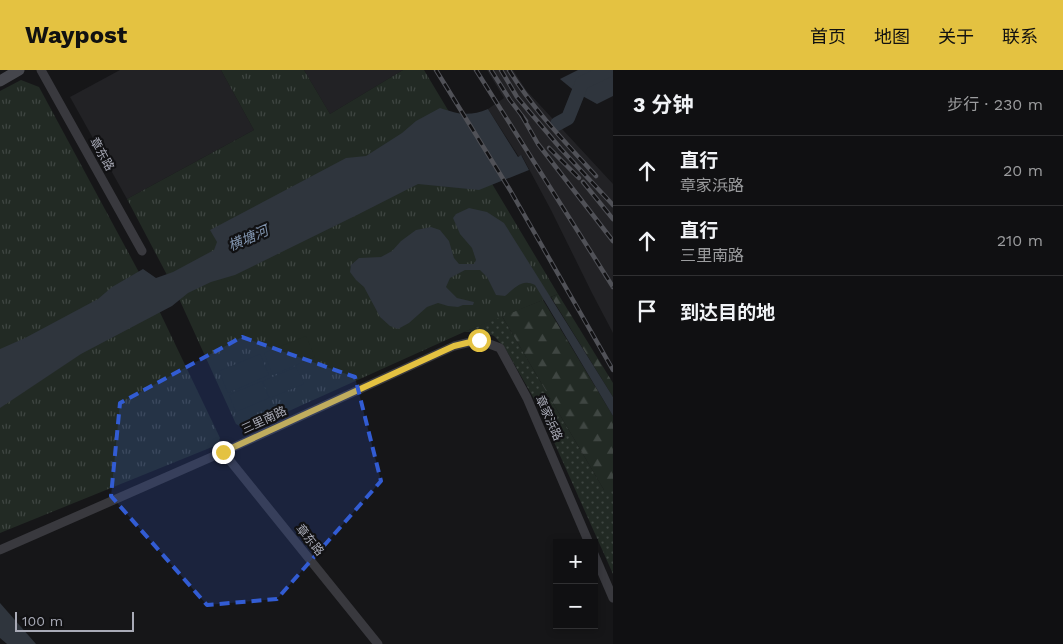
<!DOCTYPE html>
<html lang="zh">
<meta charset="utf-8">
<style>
:root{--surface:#101012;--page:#19191b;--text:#f1f3f6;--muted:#9c9d9f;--line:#303032;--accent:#e4c241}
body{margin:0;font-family:"Work Sans","Noto Sans SC",sans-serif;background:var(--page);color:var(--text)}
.controls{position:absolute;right:15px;bottom:15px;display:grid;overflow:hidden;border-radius:0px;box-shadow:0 2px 8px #0003}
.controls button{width:45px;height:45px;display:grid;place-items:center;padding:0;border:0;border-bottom:1px solid var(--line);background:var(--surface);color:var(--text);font:25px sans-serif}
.scale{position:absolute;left:15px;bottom:12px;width:119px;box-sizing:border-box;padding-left:5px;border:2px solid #a9abb7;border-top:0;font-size:14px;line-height:18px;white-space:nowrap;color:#a9abb7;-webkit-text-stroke:4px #111113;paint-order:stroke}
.stop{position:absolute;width:15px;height:15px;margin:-11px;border:4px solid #e4c241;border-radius:50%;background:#fff}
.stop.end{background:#e4c241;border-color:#fff;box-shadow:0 1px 5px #0008}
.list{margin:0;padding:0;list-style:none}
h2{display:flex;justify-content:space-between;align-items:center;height:65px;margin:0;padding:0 20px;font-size:21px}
h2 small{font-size:16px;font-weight:400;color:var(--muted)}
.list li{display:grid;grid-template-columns:32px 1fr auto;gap:15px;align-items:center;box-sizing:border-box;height:70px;padding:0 20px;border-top:1px solid var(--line)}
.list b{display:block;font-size:19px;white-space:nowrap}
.list p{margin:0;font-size:16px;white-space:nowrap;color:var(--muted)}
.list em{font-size:16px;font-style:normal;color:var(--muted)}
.icon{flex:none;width:28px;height:28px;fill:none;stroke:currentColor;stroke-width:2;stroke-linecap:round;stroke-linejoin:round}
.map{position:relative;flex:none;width:613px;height:574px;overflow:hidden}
header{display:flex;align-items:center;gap:30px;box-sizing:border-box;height:70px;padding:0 25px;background:var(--accent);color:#111}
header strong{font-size:24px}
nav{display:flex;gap:28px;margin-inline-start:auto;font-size:18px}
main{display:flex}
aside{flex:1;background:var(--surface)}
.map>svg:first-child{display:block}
.built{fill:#222225}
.grass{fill:url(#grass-dots)}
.forest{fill:url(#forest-firs)}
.park{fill:url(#park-tufts)}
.garden{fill:#222a24}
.water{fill:#2f353d}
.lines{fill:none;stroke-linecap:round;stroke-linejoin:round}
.river{stroke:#2f353d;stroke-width:14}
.street{stroke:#39393e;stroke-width:9}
.secondary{stroke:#45464c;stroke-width:11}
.rail-casing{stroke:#505157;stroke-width:4.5}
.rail{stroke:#111113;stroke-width:2.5;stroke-dasharray:8;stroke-linecap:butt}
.route{stroke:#e4c241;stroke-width:6}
.marked{fill:#325cd3;fill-opacity:0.2;stroke:#325cd3;stroke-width:4;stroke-dasharray:10 6;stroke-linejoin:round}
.labels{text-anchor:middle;stroke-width:4.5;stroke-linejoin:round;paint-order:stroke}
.street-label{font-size:12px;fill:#a9abb7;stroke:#111113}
.water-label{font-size:14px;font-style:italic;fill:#8295af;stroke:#111113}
</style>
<header>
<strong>Waypost</strong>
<nav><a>首页</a><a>地图</a><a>关于</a><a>联系</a></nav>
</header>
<main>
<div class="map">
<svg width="613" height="574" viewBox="0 0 613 574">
<defs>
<pattern id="grass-dots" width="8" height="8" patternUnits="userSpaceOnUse" patternTransform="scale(1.25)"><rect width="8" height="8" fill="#222a24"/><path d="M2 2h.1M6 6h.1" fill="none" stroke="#3f4642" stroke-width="1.8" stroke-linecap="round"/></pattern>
<pattern id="forest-firs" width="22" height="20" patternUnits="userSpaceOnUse" patternTransform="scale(1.25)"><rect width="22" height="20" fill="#222a24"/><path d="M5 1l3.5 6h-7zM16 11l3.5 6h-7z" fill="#3f4642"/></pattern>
<pattern id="park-tufts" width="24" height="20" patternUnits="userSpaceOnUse" patternTransform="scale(1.25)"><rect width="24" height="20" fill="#222a24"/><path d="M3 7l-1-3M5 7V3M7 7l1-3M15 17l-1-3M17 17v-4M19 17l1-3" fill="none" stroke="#3f4642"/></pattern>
</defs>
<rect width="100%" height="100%" fill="#161618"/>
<g class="built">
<polygon points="120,0 221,0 254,60 127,129 70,27"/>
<polygon points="304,0 403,0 330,44"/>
<polygon points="487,0 513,0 526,20 613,114 613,263 592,223 551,140 522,86 519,87 488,39 504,28"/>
</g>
<polygon class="grass" points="502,246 604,420 613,420 613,504 537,334 505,278 494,266 483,262 464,262"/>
<g class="forest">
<polygon points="558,224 613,313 613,327 551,227"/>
<polygon points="543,230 613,346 613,420 604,420 502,246"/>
</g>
<g class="park">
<polygon points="221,0 304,0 330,44 403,0 424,0 558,224 464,262 247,360 236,354 176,222 127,129 254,60"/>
<polygon points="21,10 39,17 155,232 220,368 217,375 0,463 0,21"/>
</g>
<g class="garden">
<polygon points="306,266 315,287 273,305 264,283"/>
<polygon points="260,284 269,305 228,323 219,301"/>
<polygon points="296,297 304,314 270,328 263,311"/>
<polygon points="262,311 269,328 236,342 229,325"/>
</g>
<g class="water">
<polygon points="578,0 613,0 613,26 597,34 577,23 560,9"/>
<path d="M 440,38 C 458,44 469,47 488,39 L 518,87 L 521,85 L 529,100 L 479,120 L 418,114 L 359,144 L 235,205 L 211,212 L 188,223 L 172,236 L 81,284 L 0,338 L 0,279 L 25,268 L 98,229 L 112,217 L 143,199 L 156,208 L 173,202 L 214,180 L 217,172 L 210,160 L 346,88 L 366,86 L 402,63 L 416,51 Z"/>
<path d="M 469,138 L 487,142 L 504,153 L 613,327 L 613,346 L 535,215 C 522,208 515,218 505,226 L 496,225 L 487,207 L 480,200 L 465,200 L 450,208 L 446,217 L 457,228 L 474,232 L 473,235 L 463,235 L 458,237 L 448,236 L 438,233 L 427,237 L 409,253 L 398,259 L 390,256 L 380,247 L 364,217 L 356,210 L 350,202 L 351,195 L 359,188 L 381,187 L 392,181 L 401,171 L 416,160 L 431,157 L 440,160 L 449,171 L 454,188 L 459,194 L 474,194 L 476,190 L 472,178 L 460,164 L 453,148 L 456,144 Z"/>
<polygon points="0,533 36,574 7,574 0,568"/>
</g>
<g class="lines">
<polyline class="river" points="557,54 568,48 582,13 609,0"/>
<g class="street">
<polyline points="41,0 142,181"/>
<polyline points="223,382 378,574"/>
<polyline points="0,480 223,382 454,276 479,270 500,278 527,328 589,473"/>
<polyline points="594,484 613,528"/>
</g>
<polyline class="secondary" points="0,11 19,0"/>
<g class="rail-casing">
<g id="rail">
<polyline points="436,0 510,120 613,300"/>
<polyline points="476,0 613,217"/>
<polyline points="491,0 510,30 526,51"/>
<polyline points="501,0 517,27 561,79 613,135"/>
<path d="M 509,0 C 533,39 565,72 596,106"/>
<polyline points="522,46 538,74 613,171"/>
<polyline points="549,78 579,108"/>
<polyline points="583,112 613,149"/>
</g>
</g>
<use href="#rail" class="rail"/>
</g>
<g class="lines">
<polyline class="route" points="223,382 454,276 479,270"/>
</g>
<path class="marked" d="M 242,267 L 355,307 L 381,411 L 277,529 L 207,535 L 111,426 L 120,333 Z"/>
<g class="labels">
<g class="street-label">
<text transform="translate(102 84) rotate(61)" y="4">章东路</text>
<text transform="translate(549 348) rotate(66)" y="4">章家浜路</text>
<text transform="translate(264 350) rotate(-25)" y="4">三里南路</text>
<text transform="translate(310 470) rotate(51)" y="4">章东路</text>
</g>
<g class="water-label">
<text transform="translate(248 168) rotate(-24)" y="5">横塘河</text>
</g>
</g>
</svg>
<div class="controls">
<button>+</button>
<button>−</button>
</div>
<div class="scale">100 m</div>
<div class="stop" style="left:479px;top:270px"></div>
<div class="stop end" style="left:223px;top:382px"></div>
</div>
<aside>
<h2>3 分钟<small>步行 · 230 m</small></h2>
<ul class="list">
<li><svg class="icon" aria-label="ahead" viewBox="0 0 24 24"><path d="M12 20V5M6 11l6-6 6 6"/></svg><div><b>直行</b><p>章家浜路</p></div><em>20 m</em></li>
<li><svg class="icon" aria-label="ahead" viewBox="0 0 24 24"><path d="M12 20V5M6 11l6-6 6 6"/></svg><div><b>直行</b><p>三里南路</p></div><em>210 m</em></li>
<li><svg class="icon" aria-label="arrive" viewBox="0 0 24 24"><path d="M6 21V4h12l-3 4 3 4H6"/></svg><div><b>到达目的地</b></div></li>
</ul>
</aside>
</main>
